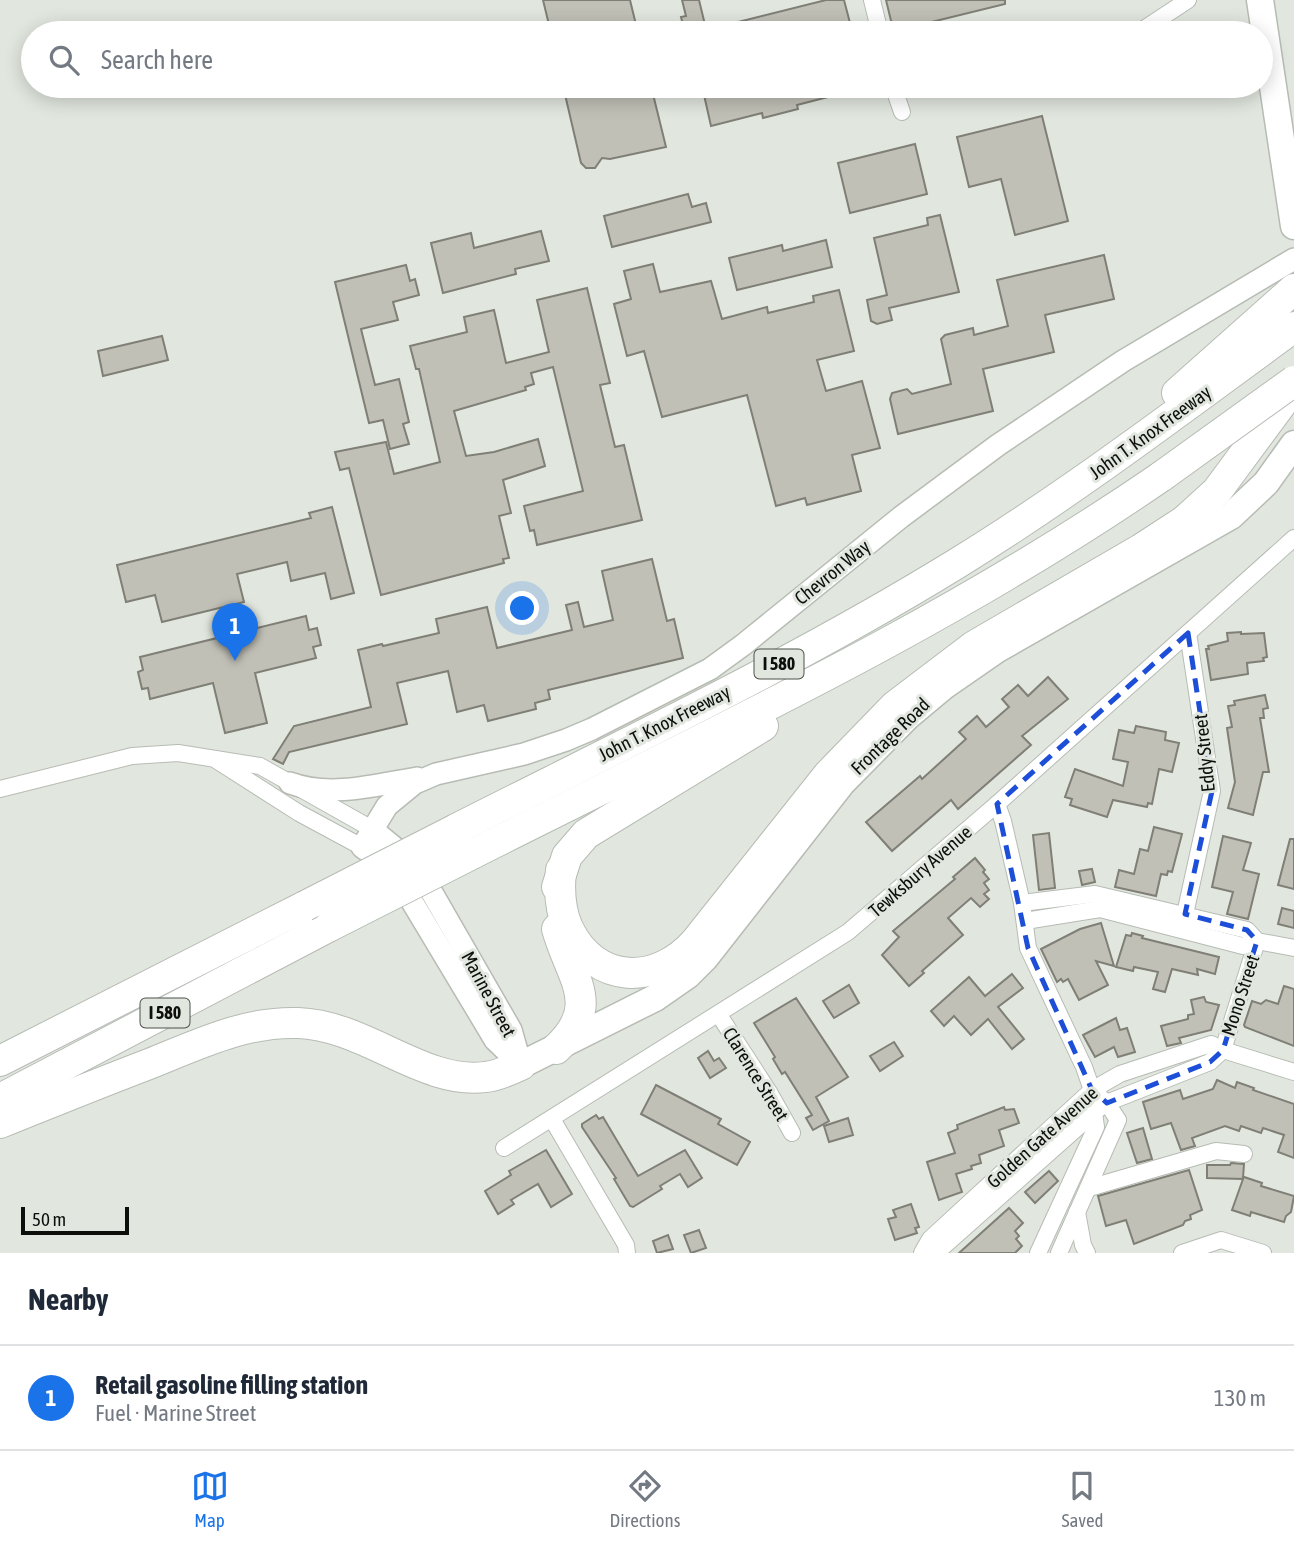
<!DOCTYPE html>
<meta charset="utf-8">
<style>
:root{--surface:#fff;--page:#f6f6f7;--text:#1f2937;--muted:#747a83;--line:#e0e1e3;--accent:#1a73e8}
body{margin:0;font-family:"Asap Condensed",sans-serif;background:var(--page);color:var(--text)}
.scale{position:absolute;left:21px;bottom:18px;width:108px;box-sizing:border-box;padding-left:7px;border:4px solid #0d0f0c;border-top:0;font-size:19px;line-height:24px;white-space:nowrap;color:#0d0f0c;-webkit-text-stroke:5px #e1e7df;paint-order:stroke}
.you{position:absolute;left:523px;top:609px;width:24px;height:24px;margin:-18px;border:5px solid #fff;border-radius:50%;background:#1a73e8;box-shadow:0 0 0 10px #1a73e833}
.badge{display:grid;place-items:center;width:46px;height:46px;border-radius:50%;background:var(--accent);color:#fff;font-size:23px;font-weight:700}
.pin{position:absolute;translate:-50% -58px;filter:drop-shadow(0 2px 4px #0008)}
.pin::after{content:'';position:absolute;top:37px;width:24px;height:21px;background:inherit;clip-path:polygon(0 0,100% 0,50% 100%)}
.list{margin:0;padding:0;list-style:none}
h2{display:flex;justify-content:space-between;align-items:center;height:91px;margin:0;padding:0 28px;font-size:30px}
h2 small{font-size:23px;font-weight:400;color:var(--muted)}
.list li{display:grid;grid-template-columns:46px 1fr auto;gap:21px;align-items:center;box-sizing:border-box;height:105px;padding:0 28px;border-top:2px solid var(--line)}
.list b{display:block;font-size:26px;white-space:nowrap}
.list p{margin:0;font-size:23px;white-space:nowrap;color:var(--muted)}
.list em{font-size:23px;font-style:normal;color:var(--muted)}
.icon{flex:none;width:38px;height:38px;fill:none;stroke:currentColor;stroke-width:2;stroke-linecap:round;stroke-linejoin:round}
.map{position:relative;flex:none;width:1294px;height:1253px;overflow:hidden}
.search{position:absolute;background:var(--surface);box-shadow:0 4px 18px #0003;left:21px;right:21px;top:21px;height:77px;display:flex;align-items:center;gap:18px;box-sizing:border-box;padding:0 24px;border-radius:38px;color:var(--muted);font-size:26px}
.sheet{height:196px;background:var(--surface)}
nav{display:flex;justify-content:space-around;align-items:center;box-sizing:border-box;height:98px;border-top:2px solid var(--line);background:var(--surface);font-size:19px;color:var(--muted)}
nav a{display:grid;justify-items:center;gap:4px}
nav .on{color:var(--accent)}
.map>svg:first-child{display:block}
.building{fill:#c0c0b7;stroke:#7f7f76;stroke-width:2}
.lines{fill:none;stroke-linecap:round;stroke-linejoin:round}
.minor-casing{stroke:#b6bcb4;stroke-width:18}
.tertiary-casing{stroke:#b6bcb4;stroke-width:24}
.primary-casing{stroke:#b6bcb4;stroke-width:29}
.motorway-casing{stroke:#b6bcb4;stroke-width:32}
.minor{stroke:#fff;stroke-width:16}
.tertiary{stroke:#fff;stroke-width:21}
.primary{stroke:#fff;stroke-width:26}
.motorway{stroke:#fff;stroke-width:30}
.motorway-bridge-casing{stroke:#b6bcb4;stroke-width:32;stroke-linecap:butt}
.motorway-bridge{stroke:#fff;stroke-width:30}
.marked{fill:none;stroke:#1d4ed8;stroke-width:5;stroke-dasharray:14 9;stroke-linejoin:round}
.labels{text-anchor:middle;stroke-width:6;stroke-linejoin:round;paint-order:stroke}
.shield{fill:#e1e7df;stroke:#4d504b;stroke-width:2}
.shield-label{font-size:18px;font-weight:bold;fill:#0d0f0c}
.street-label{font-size:19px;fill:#0d0f0c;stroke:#e1e7df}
</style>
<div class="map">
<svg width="1294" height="1253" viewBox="0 0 1294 1253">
<rect width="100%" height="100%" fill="#e1e7df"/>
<g class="building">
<polygon points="543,0 630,0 638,33 551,33"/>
<polygon points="682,0 699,0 707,33 685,33 681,17 686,16"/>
<polygon points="826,0 844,0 850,23 811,33 711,33 710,29"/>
<polygon points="886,0 1005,0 1005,4 907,28 908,33 894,33"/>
<polygon points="563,86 651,86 666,147 610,159 602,158 595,168 586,168 581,163"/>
<polygon points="702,86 854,86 855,90 797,105 798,109 763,118 762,113 711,126"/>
<polygon points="1042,116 1068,221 1015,235 1001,179 969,187 957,137"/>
<polygon points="915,144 927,194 850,213 838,163"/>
<polygon points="688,194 692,207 706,203 711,222 612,247 604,216"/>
<polygon points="940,215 959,292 889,308 892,320 877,324 871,321 867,300 887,295 874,238 928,225 927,218"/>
<polygon points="541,231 549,261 515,269 516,274 443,293 431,243 471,233 474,248"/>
<polygon points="826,240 832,267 737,290 729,258 782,245 783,251"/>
<polygon points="1104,255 1114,299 1045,315 1054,352 983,369 993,411 898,434 890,399 892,393 907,389 912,394 951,384 941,339 945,335 973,328 974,335 1008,326 997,280"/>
<polygon points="653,264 660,292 711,281 722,319 767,307 768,313 814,302 813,296 839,290 854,351 817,360 826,391 862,381 880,448 852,455 861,491 807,505 805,498 776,506 747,395 662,417 644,351 627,356 614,304 631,299 624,271"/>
<polygon points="406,265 410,281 415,279 419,295 393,302 398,320 361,329 375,385 399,379 409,422 403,424 409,444 390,449 383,420 369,423 335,282"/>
<polygon points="587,288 610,383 600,385 615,447 624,445 642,520 537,545 534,530 530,531 524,506 583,491 553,367 531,373 534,384 525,387 526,390 454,411 466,456 494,452 538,439 545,466 503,480 511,513 499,516 509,558 503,559 504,563 381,595 349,468 340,470 335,452 386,442 394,474 440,462 419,369 416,369 410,346 467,332 464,317 494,310 506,363 549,352 537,300"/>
<polygon points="162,336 168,360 103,376 98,351"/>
<polygon points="332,507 354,593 331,599 325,573 291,581 287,562 237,574 244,602 162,622 155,595 126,602 117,565 311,518 309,513"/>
<polygon points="652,559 667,621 674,619 683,658 548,690 550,699 535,703 536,709 488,721 484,705 457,712 448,671 397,683 407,724 289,752 283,764 273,759 294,726 371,707 358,650 382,644 383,646 439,633 436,619 487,607 497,648 572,630 566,605 578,602 584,627 613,620 602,571"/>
<polygon points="306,616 309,630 317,628 321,645 313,647 316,658 255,673 267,723 225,733 213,683 150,699 148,688 142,689 138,672 143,670 140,657"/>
<polygon points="1241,632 1241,634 1264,633 1267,657 1263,658 1264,661 1247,663 1248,674 1211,680 1206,649 1209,649 1208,646 1228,641 1227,633"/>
<polygon points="1048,677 1068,699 1022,736 1031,745 958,809 951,800 892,851 866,822 920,776 922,779 966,739 959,732 977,716 986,727 1009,707 1002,699 1018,685 1028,696"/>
<polygon points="1265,695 1268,708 1263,709 1264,718 1260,718 1269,772 1263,772 1253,815 1228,808 1235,782 1227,728 1232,727 1228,706 1235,705 1234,701"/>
<polygon points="1136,726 1166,732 1165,740 1179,743 1172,772 1159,769 1152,804 1148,803 1147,807 1113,800 1107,817 1070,805 1072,799 1065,797 1075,769 1123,786 1128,762 1113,759 1119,730 1134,733"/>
<polygon points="1154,827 1182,834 1172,872 1168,871 1167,875 1161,874 1156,896 1115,887 1119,870 1134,874 1140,849 1148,851"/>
<polygon points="1049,833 1055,888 1039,890 1033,835"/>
<polygon points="1223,836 1251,843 1243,870 1259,874 1248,919 1227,914 1233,892 1212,887"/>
<polygon points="1290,839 1294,839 1294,889 1278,885"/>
<polygon points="975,858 985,870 983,872 989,879 984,883 989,890 984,894 989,899 980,907 971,898 948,918 963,935 922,971 924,973 909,986 882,955 899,937 893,931 955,879 953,877"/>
<polygon points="1092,869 1095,882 1082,885 1079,871"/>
<polygon points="1282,908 1294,911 1294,928 1278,924"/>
<polygon points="1101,923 1114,966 1096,961 1108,985 1079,1000 1068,979 1063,982 1061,979 1057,982 1041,949 1080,929"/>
<polygon points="1132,933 1143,936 1142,938 1219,957 1215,974 1197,969 1198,975 1172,969 1165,992 1153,989 1158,972 1134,967 1133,971 1116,967 1126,935 1131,936"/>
<polygon points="1012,974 1023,988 998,1007 1024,1039 1012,1049 988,1019 971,1035 954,1016 944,1026 931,1011 969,977 985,996"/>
<polygon points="849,985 859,1003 834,1018 823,1001"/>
<polygon points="1284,986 1294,989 1294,1046 1245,1027 1244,1025 1252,1001 1261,1004 1266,1000 1278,1004"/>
<polygon points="1204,997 1206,1002 1219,1005 1211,1030 1179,1038 1181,1043 1167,1046 1161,1026 1188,1019 1188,1015 1194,1014 1191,1000"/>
<polygon points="796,998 848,1077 816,1097 829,1121 813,1130 806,1118 812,1115 785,1072 782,1074 773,1059 775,1057 754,1023"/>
<polygon points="1116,1018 1120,1030 1127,1028 1135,1052 1118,1057 1114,1047 1095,1057 1083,1035"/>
<polygon points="894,1042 903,1056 880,1071 870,1056"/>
<polygon points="708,1051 714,1061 719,1058 726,1068 710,1078 698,1058"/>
<polygon points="1217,1080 1235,1088 1237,1082 1254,1088 1253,1090 1294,1104 1294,1158 1278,1152 1284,1135 1263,1128 1261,1133 1241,1126 1239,1131 1225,1126 1192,1138 1195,1146 1181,1150 1171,1123 1151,1129 1143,1102 1180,1090 1183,1099 1213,1089"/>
<polygon points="656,1085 721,1119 718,1124 750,1142 737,1165 641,1114"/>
<polygon points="1004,1107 1005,1110 1014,1109 1019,1123 999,1130 1004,1146 979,1155 981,1163 971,1166 972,1169 956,1174 962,1192 939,1200 927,1162 955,1153 948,1133 958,1129 957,1125"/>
<polygon points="596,1115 599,1119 603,1117 638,1176 685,1150 702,1178 688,1187 680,1174 660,1186 662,1189 633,1207 630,1206 614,1179 616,1178 582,1127 582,1124"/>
<polygon points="848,1118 853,1135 829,1142 824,1126"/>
<polygon points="1143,1128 1152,1159 1137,1163 1127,1133"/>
<polygon points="546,1150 572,1194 551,1207 538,1184 511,1200 514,1204 498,1214 485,1191 511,1175 509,1171"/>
<polygon points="1231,1163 1244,1164 1243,1178 1244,1177 1262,1183 1261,1186 1294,1196 1291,1212 1286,1216 1284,1222 1251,1212 1250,1216 1232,1210 1243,1179 1207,1178 1207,1165 1230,1165"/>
<polygon points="1189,1170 1202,1210 1190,1215 1191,1219 1185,1221 1183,1225 1134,1244 1126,1220 1106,1226 1098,1196"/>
<polygon points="1049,1171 1058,1181 1035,1203 1025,1192"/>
<polygon points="911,1204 919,1227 915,1228 917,1233 895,1240 888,1219 896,1217 893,1210"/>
<polygon points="1009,1208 1023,1223 1015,1231 1019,1236 1016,1239 1022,1246 1015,1253 959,1253"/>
<polygon points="699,1230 706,1248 691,1253 684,1235"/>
<polygon points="668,1235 673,1249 657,1253 653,1241"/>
</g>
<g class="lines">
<g class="minor-casing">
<g id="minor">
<polyline points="872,0 880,33"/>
<polyline points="1138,33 1188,0"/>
<polyline points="893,86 902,112"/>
<polyline points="216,760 299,813 362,847"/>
<polyline points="0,789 132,756 178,753 260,766 372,829"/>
<polyline points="997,804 1003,821 1022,903 1028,948 1084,1067 1092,1090 1107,1103 1118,1120 1059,1253"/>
<polyline points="1022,903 1095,894 1247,930 1257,941"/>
<polyline points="1185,914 1212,791 1188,633"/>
<polyline points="1025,921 1100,909 1243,946 1257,941 1294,948"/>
<polyline points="719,1015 769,1092 792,1133"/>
<polyline points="552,1119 626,1245 627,1253"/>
<polyline points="504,1148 848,932 997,804 1294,538"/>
<polyline points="1089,1188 1216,1151 1244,1154"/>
<polyline points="1077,1212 1083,1245 1087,1253"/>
<polyline points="922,1253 930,1239 1092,1090 1120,1074 1211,1044 1223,1050 1294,1072"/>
<polyline points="936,1253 1104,1104 1210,1062 1223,1050 1257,941"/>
<polyline points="1038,1253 1096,1127 1093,1106"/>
<polyline points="1182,1253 1221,1240 1263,1253"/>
</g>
</g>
<g class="tertiary-casing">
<g id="tertiary">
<path d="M 290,783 C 330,798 376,785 417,778"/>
<polyline points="372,829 406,857 431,891 511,1030 521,1065"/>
<polyline points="521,1065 495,1040 399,880 380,860 362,847 387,806 415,783 436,774 524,754 566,740 592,729 710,669 743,645 901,517 998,445 1123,361 1294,259"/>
</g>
</g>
<g class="primary-casing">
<g id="primary">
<polyline points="1260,0 1294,226"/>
<polyline points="521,1065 655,998 688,975 705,958 842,783 908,716 944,686 996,650 1231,516 1266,483 1294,444"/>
</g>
</g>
<g class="motorway-casing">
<g id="motorway">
<polyline points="1177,393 1294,289"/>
<path d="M 456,829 C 624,744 795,663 956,564 C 1073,492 1183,408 1294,327"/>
<path d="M 472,854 C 706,736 946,625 1162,476"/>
<path d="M 561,870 C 559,889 560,910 568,928 C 595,985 657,986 696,941 L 828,775 L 895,706 L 974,646 L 1141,549 L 1184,521 L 1217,491 L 1288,395"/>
<polyline points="557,887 567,856 586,834 763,726"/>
<path d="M 556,1049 C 603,1005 571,979 557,929"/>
<polyline points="0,1061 305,906"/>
<polyline points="0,1099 330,926"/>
<path d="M 0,1123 C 50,1103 99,1083 149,1064 C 197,1045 245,1021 298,1023 C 365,1025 423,1085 485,1077 C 498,1076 509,1070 521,1065"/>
</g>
</g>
<use href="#minor" class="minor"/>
<use href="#tertiary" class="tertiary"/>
<use href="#primary" class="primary"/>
<use href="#motorway" class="motorway"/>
<g class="motorway-bridge-casing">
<g id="motorway-bridge">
<polyline points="1162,476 1294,381"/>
<polyline points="305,906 456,829"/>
<polyline points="330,926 472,854"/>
</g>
</g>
<use href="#motorway-bridge" class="motorway-bridge"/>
</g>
<path class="marked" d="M 1188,633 L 1212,791 L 1185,914 L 1247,930 L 1257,941 L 1223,1050 L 1210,1062 L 1107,1103 L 1092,1090 L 1028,948 L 997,804 Z"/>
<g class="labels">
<g class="shield">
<rect x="754.5" y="649.5" width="49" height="29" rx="5"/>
<rect x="140.5" y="998.5" width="49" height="29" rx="5"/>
</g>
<g class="shield-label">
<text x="779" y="670">I 580</text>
<text x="165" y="1019">I 580</text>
</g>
<g class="street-label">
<text transform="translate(1150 432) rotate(-36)" y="7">John T. Knox Freeway</text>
<text transform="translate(832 572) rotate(-39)" y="7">Chevron Way</text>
<text transform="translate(664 723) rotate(-27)" y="7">John T. Knox Freeway</text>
<text transform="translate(890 736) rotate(-44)" y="7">Frontage Road</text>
<text transform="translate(1204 753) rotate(-96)" y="7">Eddy Street</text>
<text transform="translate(920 871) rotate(-41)" y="7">Tewksbury Avenue</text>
<text transform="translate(489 994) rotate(62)" y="7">Marine Street</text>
<text transform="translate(1240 995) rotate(-72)" y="7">Mono Street</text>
<text transform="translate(756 1074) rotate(58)" y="7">Clarence Street</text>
<text transform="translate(1042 1137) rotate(-42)" y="7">Golden Gate Avenue</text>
</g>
</g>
</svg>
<div class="scale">50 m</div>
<div class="you"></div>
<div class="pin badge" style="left:235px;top:661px">1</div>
<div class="search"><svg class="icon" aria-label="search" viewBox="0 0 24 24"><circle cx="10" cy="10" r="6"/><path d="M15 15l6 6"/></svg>Search here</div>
</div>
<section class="sheet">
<h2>Nearby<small></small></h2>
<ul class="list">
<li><span class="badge">1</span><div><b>Retail gasoline filling station</b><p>Fuel · Marine Street</p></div><em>130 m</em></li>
</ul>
</section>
<nav>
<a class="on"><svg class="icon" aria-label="map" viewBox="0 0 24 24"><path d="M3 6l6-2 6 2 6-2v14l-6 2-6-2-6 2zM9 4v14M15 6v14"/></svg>Map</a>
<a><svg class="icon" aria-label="directions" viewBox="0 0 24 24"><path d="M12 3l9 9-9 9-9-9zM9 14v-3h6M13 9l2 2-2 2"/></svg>Directions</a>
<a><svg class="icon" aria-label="saved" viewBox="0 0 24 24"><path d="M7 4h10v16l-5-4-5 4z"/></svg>Saved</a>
</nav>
